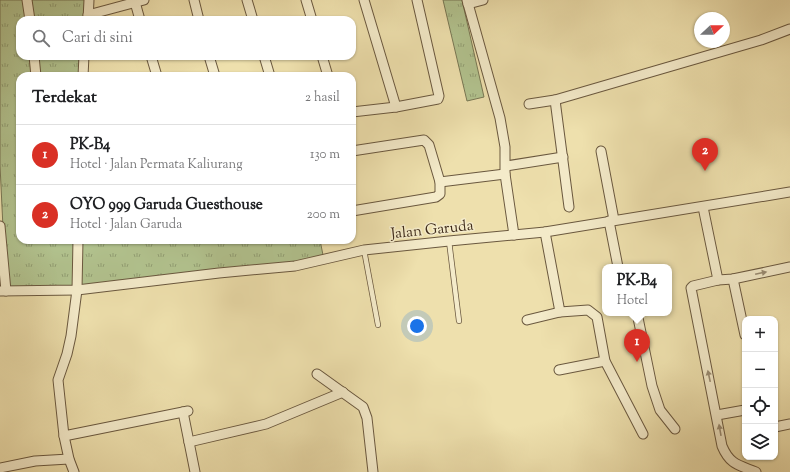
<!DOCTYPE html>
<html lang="id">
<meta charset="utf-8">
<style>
:root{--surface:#fff;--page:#f2f2f2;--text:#202124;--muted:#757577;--line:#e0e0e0;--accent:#d93025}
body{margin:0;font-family:"Sorts Mill Goudy",serif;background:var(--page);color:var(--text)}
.controls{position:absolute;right:12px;bottom:12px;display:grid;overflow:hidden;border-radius:8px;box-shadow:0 1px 3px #0004}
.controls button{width:36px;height:36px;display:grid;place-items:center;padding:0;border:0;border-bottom:1px solid var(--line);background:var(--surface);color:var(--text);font:20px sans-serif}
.compass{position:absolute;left:694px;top:12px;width:36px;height:36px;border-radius:50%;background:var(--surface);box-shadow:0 1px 3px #0004;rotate:68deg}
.you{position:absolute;left:417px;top:326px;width:14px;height:14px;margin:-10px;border:3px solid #fff;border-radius:50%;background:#1a73e8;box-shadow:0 0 0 6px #1a73e833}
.badge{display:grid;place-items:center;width:26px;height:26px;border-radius:50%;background:var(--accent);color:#fff;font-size:13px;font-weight:700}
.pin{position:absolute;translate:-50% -33px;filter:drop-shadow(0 1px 2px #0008)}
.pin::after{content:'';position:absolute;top:21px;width:14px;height:12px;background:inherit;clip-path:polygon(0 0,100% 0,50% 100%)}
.popup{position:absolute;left:602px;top:264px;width:70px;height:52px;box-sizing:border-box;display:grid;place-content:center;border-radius:8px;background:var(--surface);filter:drop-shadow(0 1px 3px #0005);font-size:13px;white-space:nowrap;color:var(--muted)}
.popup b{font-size:15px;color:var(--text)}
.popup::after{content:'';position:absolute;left:50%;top:100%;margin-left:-8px;border:8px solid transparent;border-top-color:var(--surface)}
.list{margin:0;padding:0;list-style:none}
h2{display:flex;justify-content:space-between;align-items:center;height:52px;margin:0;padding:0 16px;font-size:17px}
h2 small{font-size:13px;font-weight:400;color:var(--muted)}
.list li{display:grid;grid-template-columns:26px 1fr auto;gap:12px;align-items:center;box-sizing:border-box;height:60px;padding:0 16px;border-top:1px solid var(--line)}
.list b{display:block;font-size:15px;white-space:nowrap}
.list p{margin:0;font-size:13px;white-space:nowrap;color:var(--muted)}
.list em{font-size:13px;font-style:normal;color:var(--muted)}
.icon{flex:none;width:22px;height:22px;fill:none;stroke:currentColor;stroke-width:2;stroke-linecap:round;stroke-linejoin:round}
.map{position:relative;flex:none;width:790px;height:472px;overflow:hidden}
.search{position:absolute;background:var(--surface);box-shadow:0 1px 3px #0004;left:16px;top:16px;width:340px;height:44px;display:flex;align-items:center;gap:10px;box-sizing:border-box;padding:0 14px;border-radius:12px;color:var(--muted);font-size:15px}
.panel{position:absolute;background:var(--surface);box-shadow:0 1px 3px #0004;left:16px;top:72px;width:340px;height:172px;border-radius:12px}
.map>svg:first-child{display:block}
.grass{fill:url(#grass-tufts);stroke:#787754}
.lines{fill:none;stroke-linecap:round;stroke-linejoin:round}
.service-casing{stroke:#6a583f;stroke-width:6}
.minor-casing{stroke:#6a583f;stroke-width:11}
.service{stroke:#f4ebca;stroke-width:4.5}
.minor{stroke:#f4ebca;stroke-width:9}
.oneway{fill:#998b72}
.labels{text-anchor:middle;stroke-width:3;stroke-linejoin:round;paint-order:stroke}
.street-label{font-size:15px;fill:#3e2b1a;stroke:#f4ebca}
</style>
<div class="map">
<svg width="790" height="472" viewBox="0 0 790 472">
<defs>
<pattern id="grass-tufts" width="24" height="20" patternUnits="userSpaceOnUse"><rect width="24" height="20" fill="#b2c38f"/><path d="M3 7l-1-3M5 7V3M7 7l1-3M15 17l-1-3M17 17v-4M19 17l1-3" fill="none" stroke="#929f74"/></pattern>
</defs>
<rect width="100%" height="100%" fill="#eee0ad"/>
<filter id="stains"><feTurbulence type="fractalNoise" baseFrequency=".005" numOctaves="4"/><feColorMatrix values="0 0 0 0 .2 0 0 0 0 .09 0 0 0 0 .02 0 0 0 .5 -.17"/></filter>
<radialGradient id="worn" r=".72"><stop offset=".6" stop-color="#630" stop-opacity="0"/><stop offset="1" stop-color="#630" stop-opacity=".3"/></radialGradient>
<g class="grass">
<polygon points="0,0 90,0 89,20 20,20 20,56 87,56 86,76 20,76 20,240 320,240 324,260 77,290 6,291 0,165"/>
<polygon points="443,0 462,0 484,97 467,101"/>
</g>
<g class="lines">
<g class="service-casing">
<g id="service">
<polyline points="449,241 459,321"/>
<polyline points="364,250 378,325"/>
</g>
</g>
<g class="minor-casing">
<g id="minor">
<polyline points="27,0 30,20"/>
<polyline points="194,0 199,20"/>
<polyline points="247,0 253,20"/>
<polyline points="306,0 312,20"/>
<polyline points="364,0 396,107"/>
<polyline points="467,0 500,118 505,147 505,174 514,235"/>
<polyline points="135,2 140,20"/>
<polyline points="468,4 483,0"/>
<polyline points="88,15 144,0"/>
<polyline points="88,20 89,0"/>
<polyline points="34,56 36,76"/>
<polyline points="151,56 157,76"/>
<polyline points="209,56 215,76"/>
<polyline points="264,56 270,76"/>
<polyline points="322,56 328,76"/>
<polyline points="83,76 84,56"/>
<polyline points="529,104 555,100"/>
<polyline points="352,112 396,107 438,99 439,96 417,0"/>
<polyline points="352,151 424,140 429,145 440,182 440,194 436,197 352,211"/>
<polyline points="601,151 614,220"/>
<polyline points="506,166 563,157"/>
<polyline points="440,182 505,174"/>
<polyline points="569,207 555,100 761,40 790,29"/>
<polyline points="703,207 718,280"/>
<polyline points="609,221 618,267"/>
<polyline points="0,226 6,291"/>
<polyline points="545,232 560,312 588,310 597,317 605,361 643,434"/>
<polyline points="733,279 745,335"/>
<polyline points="0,291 77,290 219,273 295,266 364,250 449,241 545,232 790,192"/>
<polyline points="637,313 652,386 660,410 675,429"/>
<polyline points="527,320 560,312"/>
<polyline points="559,370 605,361"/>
<polyline points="317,374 363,407 367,418 373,472"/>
<polyline points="183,412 195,472"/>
<polyline points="717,415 745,410"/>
<polyline points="775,427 790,424"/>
<polyline points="64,436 188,411"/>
<polyline points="189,442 266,424 343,392"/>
<polyline points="0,468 35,461 69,459"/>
<polyline points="74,472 69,459 64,436 58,380 67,354 71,336 77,290 78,240"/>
<path d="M 756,472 C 739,465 730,465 722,446 L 691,288 L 693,286 L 718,280 L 733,279 L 790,267"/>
</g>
</g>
<use href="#service" class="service"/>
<use href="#minor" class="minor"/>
</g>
<defs><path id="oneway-solid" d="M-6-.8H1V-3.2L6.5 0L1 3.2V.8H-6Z"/></defs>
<g class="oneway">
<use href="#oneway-solid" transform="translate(761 273) rotate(-12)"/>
<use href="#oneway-solid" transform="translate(709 376) rotate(-102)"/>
<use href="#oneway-solid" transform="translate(720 430) rotate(-100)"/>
</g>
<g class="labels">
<g class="street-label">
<text transform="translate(432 229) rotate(-6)" y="5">Jalan Garuda</text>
</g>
</g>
<rect width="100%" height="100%" filter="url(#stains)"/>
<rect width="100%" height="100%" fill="url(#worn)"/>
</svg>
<div class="controls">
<button>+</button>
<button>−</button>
<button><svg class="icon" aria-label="locate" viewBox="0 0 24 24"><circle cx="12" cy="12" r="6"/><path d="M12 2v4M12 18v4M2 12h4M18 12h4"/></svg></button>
<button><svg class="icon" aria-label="layers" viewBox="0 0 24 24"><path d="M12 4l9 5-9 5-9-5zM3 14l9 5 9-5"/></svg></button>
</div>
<svg class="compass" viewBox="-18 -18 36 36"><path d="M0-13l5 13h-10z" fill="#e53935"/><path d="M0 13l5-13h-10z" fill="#757577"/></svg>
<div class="you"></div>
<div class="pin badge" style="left:637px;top:362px">1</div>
<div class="popup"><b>PK-B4</b>Hotel</div>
<div class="pin badge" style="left:705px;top:171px">2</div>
<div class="search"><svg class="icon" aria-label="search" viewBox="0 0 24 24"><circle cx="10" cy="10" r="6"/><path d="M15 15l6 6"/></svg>Cari di sini</div>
<section class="panel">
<h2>Terdekat<small>2 hasil</small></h2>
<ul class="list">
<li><span class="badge">1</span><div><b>PK-B4</b><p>Hotel · Jalan Permata Kaliurang</p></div><em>130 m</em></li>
<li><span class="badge">2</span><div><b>OYO 999 Garuda Guesthouse</b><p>Hotel · Jalan Garuda</p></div><em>200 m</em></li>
</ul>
</section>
</div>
